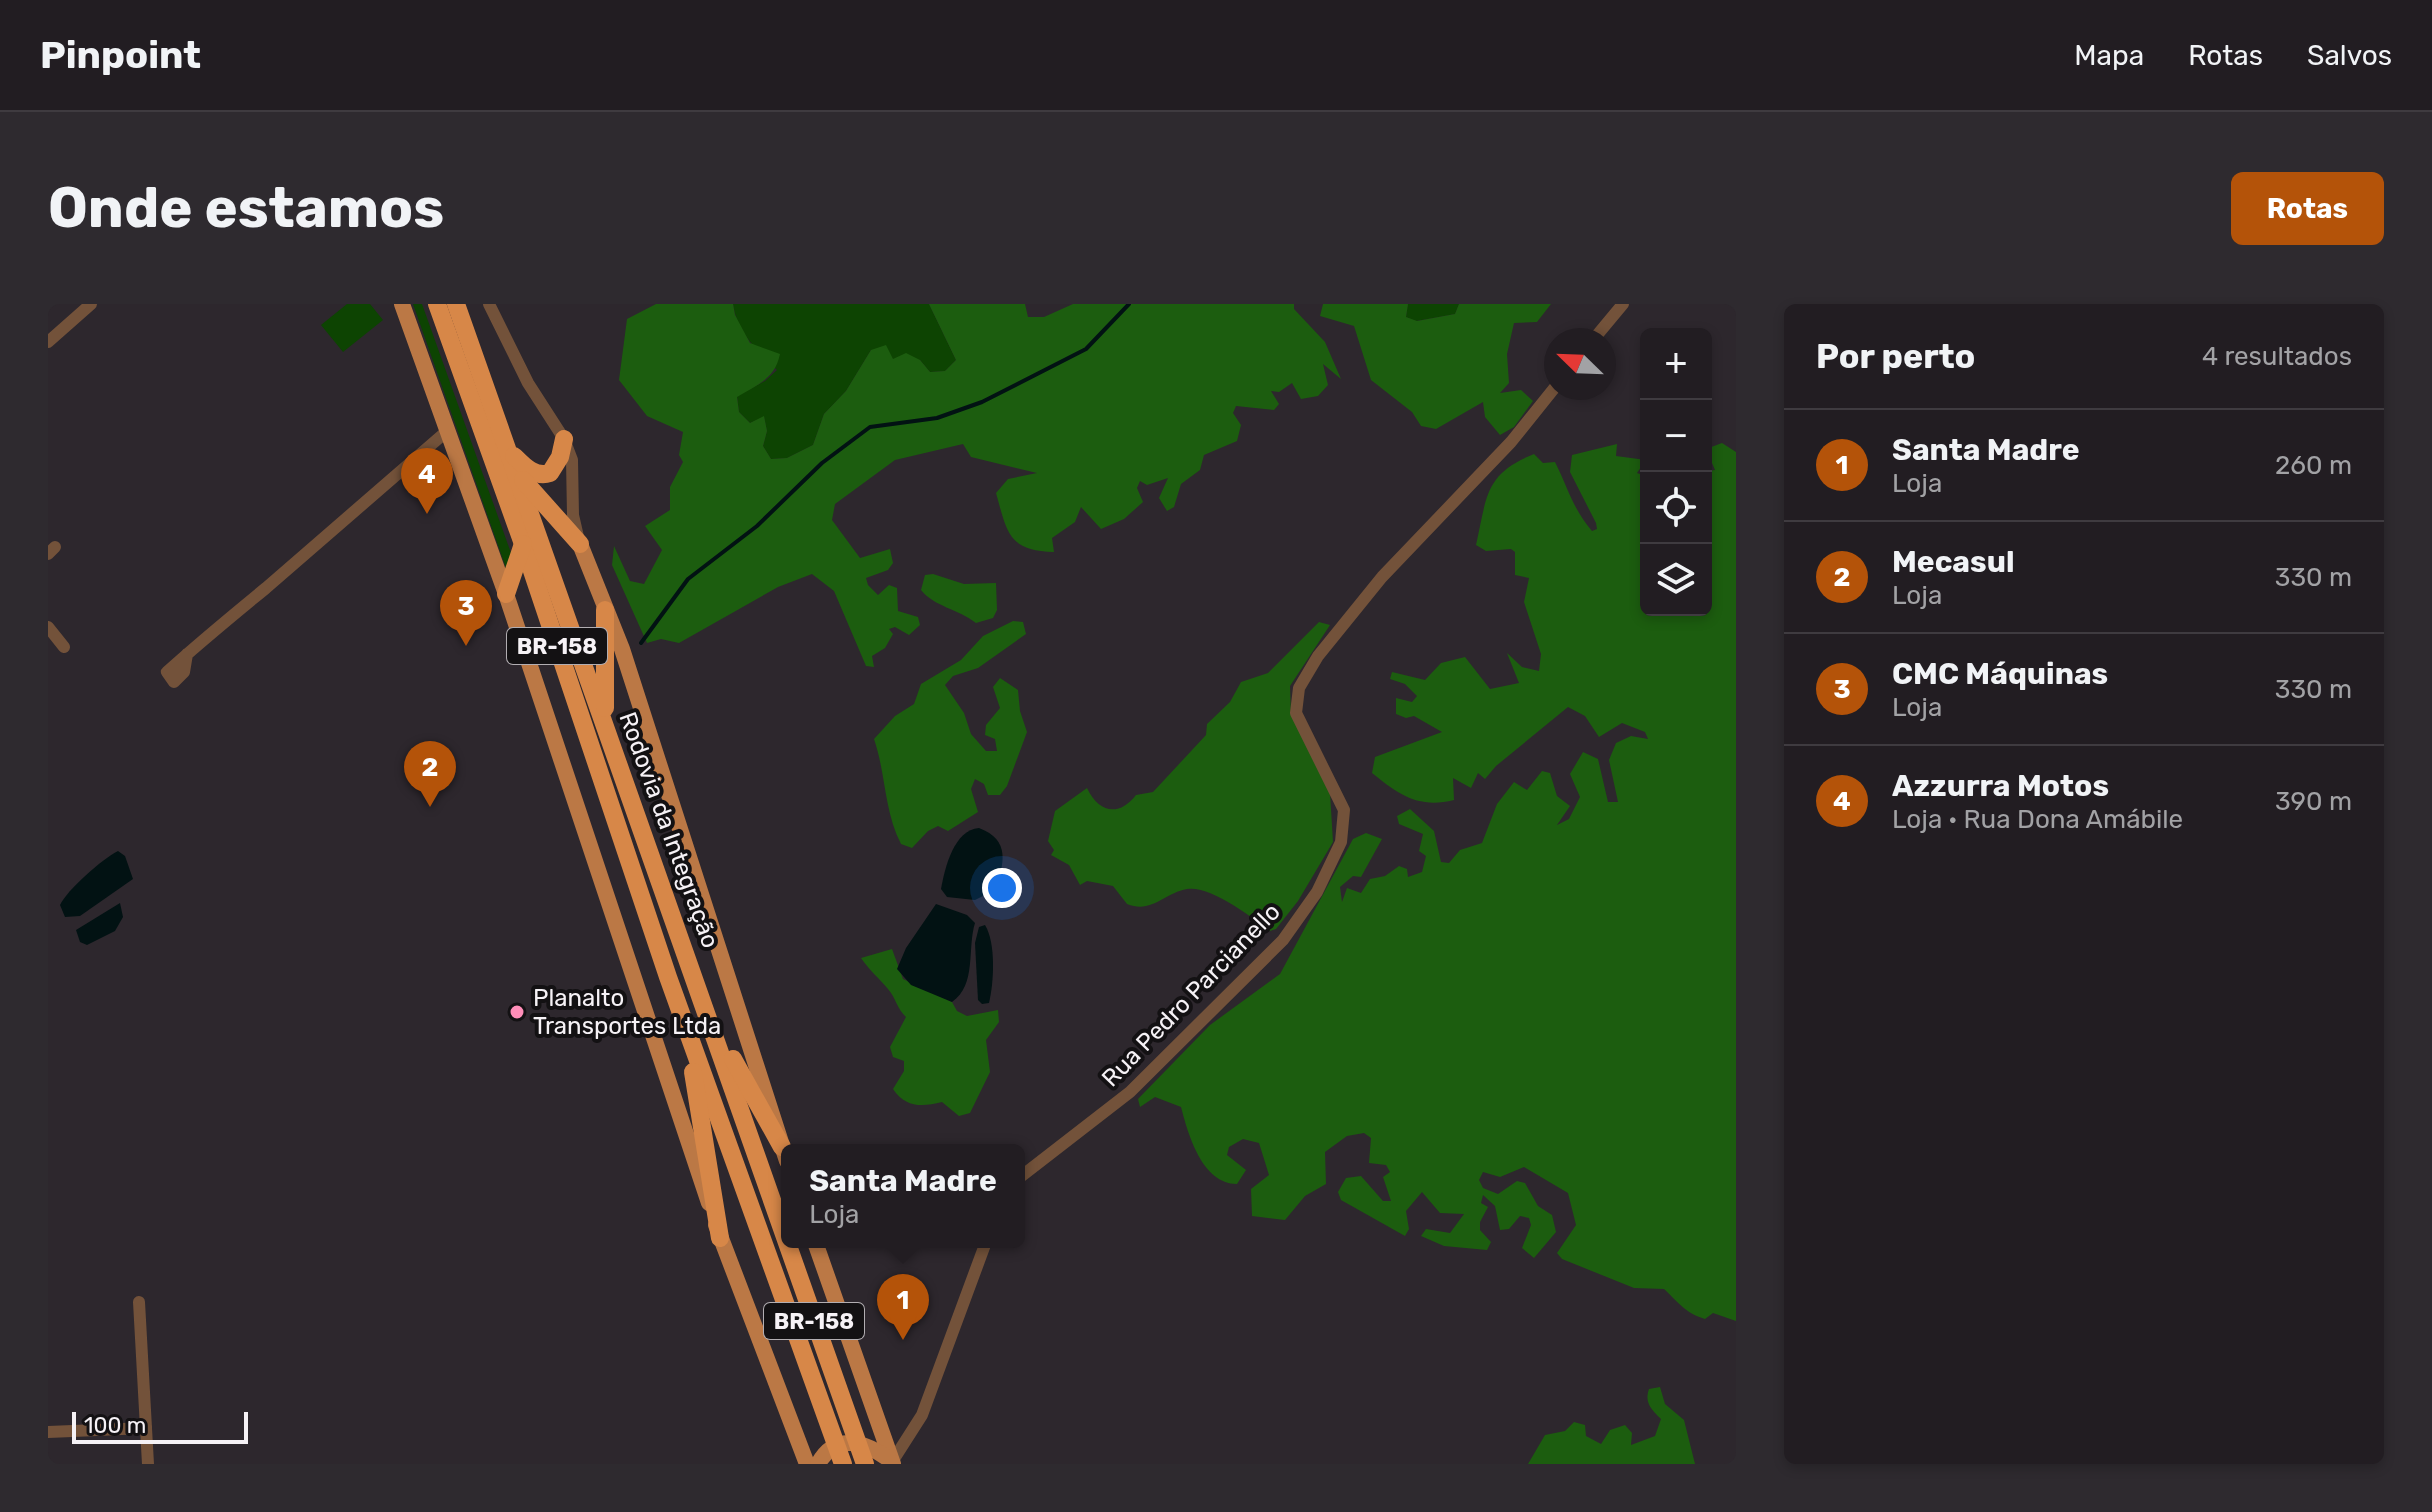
<!DOCTYPE html>
<html lang="pt">
<meta charset="utf-8">
<style>
:root{--surface:#221d22;--page:#2e2a2f;--text:#f1f3f6;--muted:#a2a2a5;--line:#3f3b40;--accent:#b45309}
body{margin:0;font-family:Rubik,sans-serif;background:var(--page);color:var(--text)}
.controls{position:absolute;right:24px;top:24px;display:grid;overflow:hidden;border-radius:12px;box-shadow:0 4px 12px #0003}
.controls button{width:72px;height:72px;display:grid;place-items:center;padding:0;border:0;border-bottom:2px solid var(--line);background:var(--surface);color:var(--text);font:40px sans-serif}
.compass{position:absolute;left:1496px;top:24px;width:72px;height:72px;border-radius:50%;background:var(--surface);box-shadow:0 4px 12px #0003;rotate:293deg}
.scale{position:absolute;left:24px;bottom:20px;width:176px;box-sizing:border-box;padding-left:8px;border:4px solid #f6f2f6;border-top:0;font-size:22px;line-height:28px;white-space:nowrap;color:#f6f2f6;-webkit-text-stroke:6px #131113;paint-order:stroke}
.you{position:absolute;left:954px;top:584px;width:28px;height:28px;margin:-20px;border:6px solid #fff;border-radius:50%;background:#1a73e8;box-shadow:0 0 0 12px #1a73e833}
.badge{display:grid;place-items:center;width:52px;height:52px;border-radius:50%;background:var(--accent);color:#fff;font-size:26px;font-weight:700}
.pin{position:absolute;translate:-50% -66px;filter:drop-shadow(0 2px 4px #0008)}
.pin::after{content:'';position:absolute;top:42px;width:28px;height:24px;background:inherit;clip-path:polygon(0 0,100% 0,50% 100%)}
.popup{position:absolute;left:733px;top:840px;width:244px;height:104px;box-sizing:border-box;display:grid;place-content:center;border-radius:12px;background:var(--surface);filter:drop-shadow(0 2px 6px #0005);font-size:26px;white-space:nowrap;color:var(--muted)}
.popup b{font-size:30px;color:var(--text)}
.popup::after{content:'';position:absolute;left:50%;top:100%;margin-left:-16px;border:16px solid transparent;border-top-color:var(--surface)}
.list{margin:0;padding:0;list-style:none}
h2{display:flex;justify-content:space-between;align-items:center;height:104px;margin:0;padding:0 32px;font-size:34px}
h2 small{font-size:26px;font-weight:400;color:var(--muted)}
.list li{display:grid;grid-template-columns:52px 1fr auto;gap:24px;align-items:center;box-sizing:border-box;height:112px;padding:0 32px;border-top:2px solid var(--line)}
.list b{display:block;font-size:30px;white-space:nowrap}
.list p{margin:0;font-size:26px;white-space:nowrap;color:var(--muted)}
.list em{font-size:26px;font-style:normal;color:var(--muted)}
.icon{flex:none;width:44px;height:44px;fill:none;stroke:currentColor;stroke-width:2;stroke-linecap:round;stroke-linejoin:round}
.map{position:relative;flex:none;width:1688px;height:1160px;overflow:hidden;border-radius:12px}
header{display:flex;align-items:center;gap:48px;box-sizing:border-box;height:112px;padding:0 40px;background:var(--surface);border-bottom:2px solid var(--line)}
header strong{font-size:38px}
nav{display:flex;gap:44px;margin-inline-start:auto;font-size:28px}
.intro{display:flex;align-items:center;justify-content:space-between;box-sizing:border-box;height:192px;padding:0 48px}
h1{margin:0;font-size:56px}
.button{padding:20px 36px;border-radius:12px;background:var(--accent);color:#fff;font-size:28px;font-weight:700}
main{display:flex;gap:48px;padding:0 48px}
aside{flex:1;background:var(--surface);border-radius:12px;box-shadow:0 4px 12px #0003}
.map>svg:first-child{display:block}
.green{fill:#0d4402}
.forest{fill:#1c5d0f}
.water{fill:#021213}
.lines{fill:none;stroke-linecap:round;stroke-linejoin:round}
.stream{stroke:#021213;stroke-width:4}
.minor{stroke:#73523a;stroke-width:12}
.major{stroke:#bb7845;stroke-width:16}
.highway{stroke:#d78748;stroke-width:18}
.poi-dot{fill:#ff8eb9;stroke:#131113;stroke-width:3}
.labels{text-anchor:middle;stroke-width:8;stroke-linejoin:round;paint-order:stroke}
.shield{fill:#131113;stroke:#b2aeb2;stroke-width:2}
.shield-label{font-size:22px;font-weight:bold;fill:#f6f2f6}
.street-label{font-size:24px;fill:#f6f2f6;stroke:#131113}
.poi-label{font-size:24px;fill:#f6f2f6;stroke:#131113;text-anchor:start}
</style>
<header>
<strong>Pinpoint</strong>
<nav><a>Mapa</a><a>Rotas</a><a>Salvos</a></nav>
</header>
<div class="intro"><h1>Onde estamos</h1><a class="button">Rotas</a></div>
<main>
<div class="map">
<svg width="1688" height="1160" viewBox="0 0 1688 1160">
<rect width="100%" height="100%" fill="#2d272d"/>
<g class="green">
<polygon points="299,0 322,0 335,16 295,48 273,21"/>
<polygon points="365,0 374,0 463,249 459,267"/>
<path d="M 685,0 L 881,0 L 908,56 L 897,67 L 882,68 L 872,56 L 845,55 L 823,46 L 798,87 L 776,110 L 765,141 L 739,154 L 723,155 L 715,142 L 719,127 L 716,113 L 702,119 L 691,108 L 689,92 L 717,77 L 729,66 C 709,47 689,28 685,0 Z"/>
<polygon points="1360,0 1411,0 1407,10 1368,17 1358,13"/>
</g>
<g class="forest">
<path d="M 608,0 L 685,0 L 687,11 L 702,39 L 732,50 C 727,75 709,81 689,93 L 691,108 L 702,119 L 716,112 L 719,127 L 715,142 L 723,155 L 739,154 L 765,141 L 776,110 L 798,87 L 823,46 L 838,41 L 845,55 L 858,49 L 872,56 L 882,68 L 897,67 L 908,56 L 881,0 L 977,0 L 980,13 L 996,13 L 1025,0 L 1246,0 L 1246,5 L 1277,38 L 1293,75 L 1275,60 L 1280,81 L 1270,92 L 1253,95 L 1244,79 L 1231,88 L 1223,87 L 1231,100 L 1226,106 L 1188,102 L 1185,109 L 1193,121 L 1189,137 L 1156,151 L 1152,166 L 1133,180 L 1126,203 L 1119,207 L 1111,194 L 1120,174 L 1099,181 L 1092,177 L 1089,184 L 1095,198 L 1076,215 L 1053,225 L 1033,203 L 1027,218 L 1004,234 L 1006,248 C 960,247 959,228 948,189 L 960,175 L 989,169 L 923,153 L 915,140 L 847,156 L 787,200 L 784,216 L 812,254 L 842,245 L 845,259 L 840,266 L 818,274 L 820,281 L 830,291 L 841,281 L 849,284 L 850,307 L 870,313 L 872,321 L 861,331 L 847,323 L 841,325 L 845,330 L 837,344 L 824,352 L 826,363 L 818,362 L 786,287 L 764,270 L 730,283 L 631,339 L 613,335 L 599,339 L 564,261 L 566,242 L 582,277 L 596,280 L 614,246 L 597,222 L 622,206 L 622,183 L 635,158 L 631,151 L 635,128 L 599,112 L 571,76 L 579,15 Z"/>
<polygon points="1275,0 1360,0 1358,13 1369,17 1407,10 1411,0 1503,0 1489,18 1466,19 1459,50 1461,79 1452,89 1473,86 1485,97 1466,123 1452,131 1437,113 1435,98 1388,125 1373,122 1364,108 1323,76 1306,22 1272,12"/>
<path d="M 1674,139 L 1688,148 L 1688,1017 L 1665,1009 L 1657,1015 C 1637,1009 1631,999 1616,985 L 1586,984 L 1514,955 L 1509,949 L 1528,921 L 1520,889 L 1476,863 L 1452,873 L 1435,868 L 1431,876 L 1435,884 L 1450,890 L 1469,877 L 1477,879 L 1490,902 L 1504,911 L 1508,928 L 1486,954 L 1474,944 L 1483,921 L 1481,914 L 1472,912 L 1461,925 L 1452,926 L 1447,902 L 1435,891 L 1433,899 L 1440,903 L 1432,918 L 1432,926 L 1443,938 L 1439,946 L 1396,942 L 1373,932 L 1378,925 L 1402,929 L 1416,910 L 1392,909 L 1374,888 L 1358,907 L 1361,925 L 1357,932 L 1293,896 L 1290,888 L 1298,874 L 1313,872 L 1335,897 L 1343,897 L 1335,873 L 1342,868 L 1338,861 L 1321,859 L 1323,834 L 1316,829 L 1299,832 L 1277,848 L 1278,880 L 1257,892 L 1237,916 L 1204,912 L 1203,885 L 1221,871 L 1211,839 L 1195,835 L 1181,843 L 1179,851 L 1198,866 L 1189,880 C 1154,880 1140,830 1133,803 L 1107,793 L 1092,803 L 1090,795 L 1162,721 L 1232,670 L 1305,535 L 1318,529 L 1334,535 L 1313,573 L 1305,572 L 1292,583 L 1294,598 L 1299,584 L 1313,589 L 1322,575 L 1337,572 L 1351,562 L 1359,565 L 1360,573 L 1374,568 L 1378,552 L 1371,547 L 1375,530 L 1351,520 L 1349,512 L 1362,505 L 1386,527 L 1393,558 L 1401,559 L 1412,546 L 1434,539 L 1449,500 L 1466,478 L 1479,486 L 1494,467 L 1502,469 L 1509,492 L 1522,502 L 1509,521 L 1521,515 L 1532,493 L 1522,470 L 1535,448 L 1550,455 L 1560,498 L 1570,498 L 1561,456 L 1568,439 L 1583,432 L 1600,435 L 1597,428 L 1574,419 L 1551,433 L 1537,412 L 1520,403 L 1448,462 L 1437,475 L 1430,469 L 1423,484 L 1405,474 L 1406,496 C 1370,505 1350,490 1324,469 L 1327,453 L 1394,428 L 1366,412 L 1358,414 L 1348,410 L 1348,394 L 1364,398 L 1369,392 L 1357,380 L 1342,375 L 1344,368 L 1377,376 L 1393,359 L 1417,353 L 1442,385 L 1471,379 L 1459,349 L 1474,363 L 1491,367 L 1493,350 L 1476,298 L 1481,274 L 1467,271 L 1467,248 L 1463,245 L 1438,247 L 1428,241 C 1439,193 1436,170 1486,150 L 1495,159 L 1507,158 C 1521,186 1524,203 1544,227 L 1549,225 L 1548,219 L 1522,168 L 1524,151 L 1569,140 L 1568,152 L 1598,156 L 1589,169 L 1598,172 L 1598,306 L 1658,306 L 1658,196 L 1662,191 L 1658,189 L 1658,167 L 1667,166 L 1658,145 Z"/>
<path d="M 885,270 L 916,280 L 948,279 L 949,306 L 945,314 L 928,319 C 912,306 885,302 873,286 L 877,271 Z"/>
<path d="M 965,317 L 975,318 L 978,330 L 930,364 L 905,372 L 897,381 L 916,409 L 923,430 L 938,447 L 949,447 L 947,435 L 937,431 L 938,421 L 952,404 L 945,383 L 952,374 L 970,386 L 972,407 L 979,428 L 959,482 L 952,491 L 940,491 L 936,480 L 927,475 L 923,485 L 930,508 L 900,527 L 890,522 L 880,527 L 864,544 L 853,540 C 836,507 838,470 826,435 L 847,412 L 866,400 L 873,380 L 913,356 L 935,332 Z"/>
<path d="M 1271,318 L 1282,321 L 1242,382 L 1243,411 L 1282,489 L 1285,538 L 1250,597 L 1228,625 L 1222,627 C 1204,613 1162,581 1139,585 C 1116,589 1104,610 1079,600 L 1065,582 L 1039,577 L 1032,581 L 1021,561 L 1003,551 L 1006,546 L 1000,537 L 1007,507 L 1039,484 C 1051,509 1071,513 1088,491 L 1105,488 L 1158,431 L 1159,420 L 1182,398 L 1193,378 L 1220,369 Z"/>
<path d="M 844,645 L 855,675 L 904,698 L 909,707 L 919,712 L 950,706 L 951,718 L 938,736 L 942,768 L 922,809 L 911,812 L 894,798 C 874,803 858,804 845,785 L 856,767 L 856,757 L 845,753 L 842,743 L 858,713 C 849,705 848,694 840,685 C 831,674 821,666 813,654 Z"/>
<path d="M 1612,1083 L 1617,1100 L 1636,1116 L 1647,1160 L 1480,1160 L 1497,1131 L 1517,1127 L 1526,1118 L 1537,1121 L 1538,1132 L 1553,1140 L 1562,1126 L 1577,1121 L 1584,1129 L 1583,1141 L 1607,1132 L 1613,1115 C 1604,1106 1596,1099 1601,1085 Z"/>
</g>
<g class="water">
<path d="M 931,524 C 963,536 956,560 947,586 L 927,596 L 899,593 L 893,585 C 897,563 906,526 931,524 Z"/>
<path d="M 70,547 L 77,552 L 85,575 L 32,612 L 17,613 L 12,601 C 19,586 54,555 70,547 Z"/>
<polygon points="72,599 75,613 67,627 39,641 32,638 28,626"/>
<path d="M 888,600 L 919,611 L 927,619 C 919,644 929,681 904,698 L 863,681 L 849,665 L 858,644 Z"/>
<path d="M 937,621 C 948,639 946,678 941,699 L 934,700 L 930,696 L 927,639 L 931,623 Z"/>
</g>
<g class="lines">
<polyline class="stream" points="593,339 640,275 709,222 774,159 822,123 889,114 934,98 1038,45 1081,0"/>
<g class="minor">
<polyline points="441,0 480,79 516,135 524,156 525,211 531,237"/>
<polyline points="1545,36 1575,0"/>
<polyline points="0,38 43,0"/>
<polyline points="0,250 7,243"/>
<polyline points="0,323 16,343"/>
<path d="M 139,350 L 136,368 L 126,378 L 119,368 C 151,339 185,311 218,284 L 399,127"/>
<polyline points="971,874 1082,788 1235,636 1269,588 1293,538 1296,506 1248,409 1251,384 1270,352 1334,273 1463,138 1508,82"/>
<polyline points="91,998 100,1160"/>
<polyline points="0,1128 98,1124"/>
<polyline points="844,1158 874,1111 938,938"/>
</g>
<g class="major">
<polyline points="354,0 458,290 661,899"/>
<polyline points="532,240 574,345 739,857"/>
<polyline points="668,921 759,1160"/>
<polyline points="767,938 845,1160"/>
<path d="M 770,1160 C 788,1127 818,1138 843,1157"/>
</g>
<g class="highway">
<polyline points="389,0 475,240 620,673 795,1160"/>
<polyline points="408,0 817,1160"/>
<path d="M 466,152 C 476,162 487,174 502,169 L 512,153 L 516,135"/>
<polyline points="475,176 532,240"/>
<polyline points="458,290 475,240"/>
<polyline points="557,404 557,306"/>
<polyline points="685,755 734,843"/>
<polyline points="645,768 672,934"/>
</g>
</g>
<circle class="poi-dot" cx="469" cy="708" r="8"/>
<g class="labels">
<g class="shield">
<rect x="459" y="324" width="100" height="36" rx="6"/>
<rect x="716" y="999" width="100" height="36" rx="6"/>
</g>
<g class="shield-label">
<text x="509" y="350">BR-158</text>
<text x="766" y="1025">BR-158</text>
</g>
<g class="street-label">
<text transform="translate(621 526) rotate(70)" y="8">Rodovia da Integração</text>
<text transform="translate(1143 691) rotate(-46)" y="8">Rua Pedro Parcianello</text>
</g>
<g class="poi-label">
<text x="485" y="702">Planalto<tspan x="485" dy="28">Transportes Ltda</tspan></text>
</g>
</g>
</svg>
<div class="controls">
<button>+</button>
<button>−</button>
<button><svg class="icon" aria-label="locate" viewBox="0 0 24 24"><circle cx="12" cy="12" r="6"/><path d="M12 2v4M12 18v4M2 12h4M18 12h4"/></svg></button>
<button><svg class="icon" aria-label="layers" viewBox="0 0 24 24"><path d="M12 4l9 5-9 5-9-5zM3 14l9 5 9-5"/></svg></button>
</div>
<svg class="compass" viewBox="-18 -18 36 36"><path d="M0-13l5 13h-10z" fill="#e53935"/><path d="M0 13l5-13h-10z" fill="#a2a2a5"/></svg>
<div class="scale">100 m</div>
<div class="you"></div>
<div class="pin badge" style="left:855px;top:1036px">1</div>
<div class="popup"><b>Santa Madre</b>Loja</div>
<div class="pin badge" style="left:382px;top:503px">2</div>
<div class="pin badge" style="left:418px;top:342px">3</div>
<div class="pin badge" style="left:379px;top:210px">4</div>
</div>
<aside>
<h2>Por perto<small>4 resultados</small></h2>
<ul class="list">
<li><span class="badge">1</span><div><b>Santa Madre</b><p>Loja</p></div><em>260 m</em></li>
<li><span class="badge">2</span><div><b>Mecasul</b><p>Loja</p></div><em>330 m</em></li>
<li><span class="badge">3</span><div><b>CMC Máquinas</b><p>Loja</p></div><em>330 m</em></li>
<li><span class="badge">4</span><div><b>Azzurra Motos</b><p>Loja · Rua Dona Amábile</p></div><em>390 m</em></li>
</ul>
</aside>
</main>
